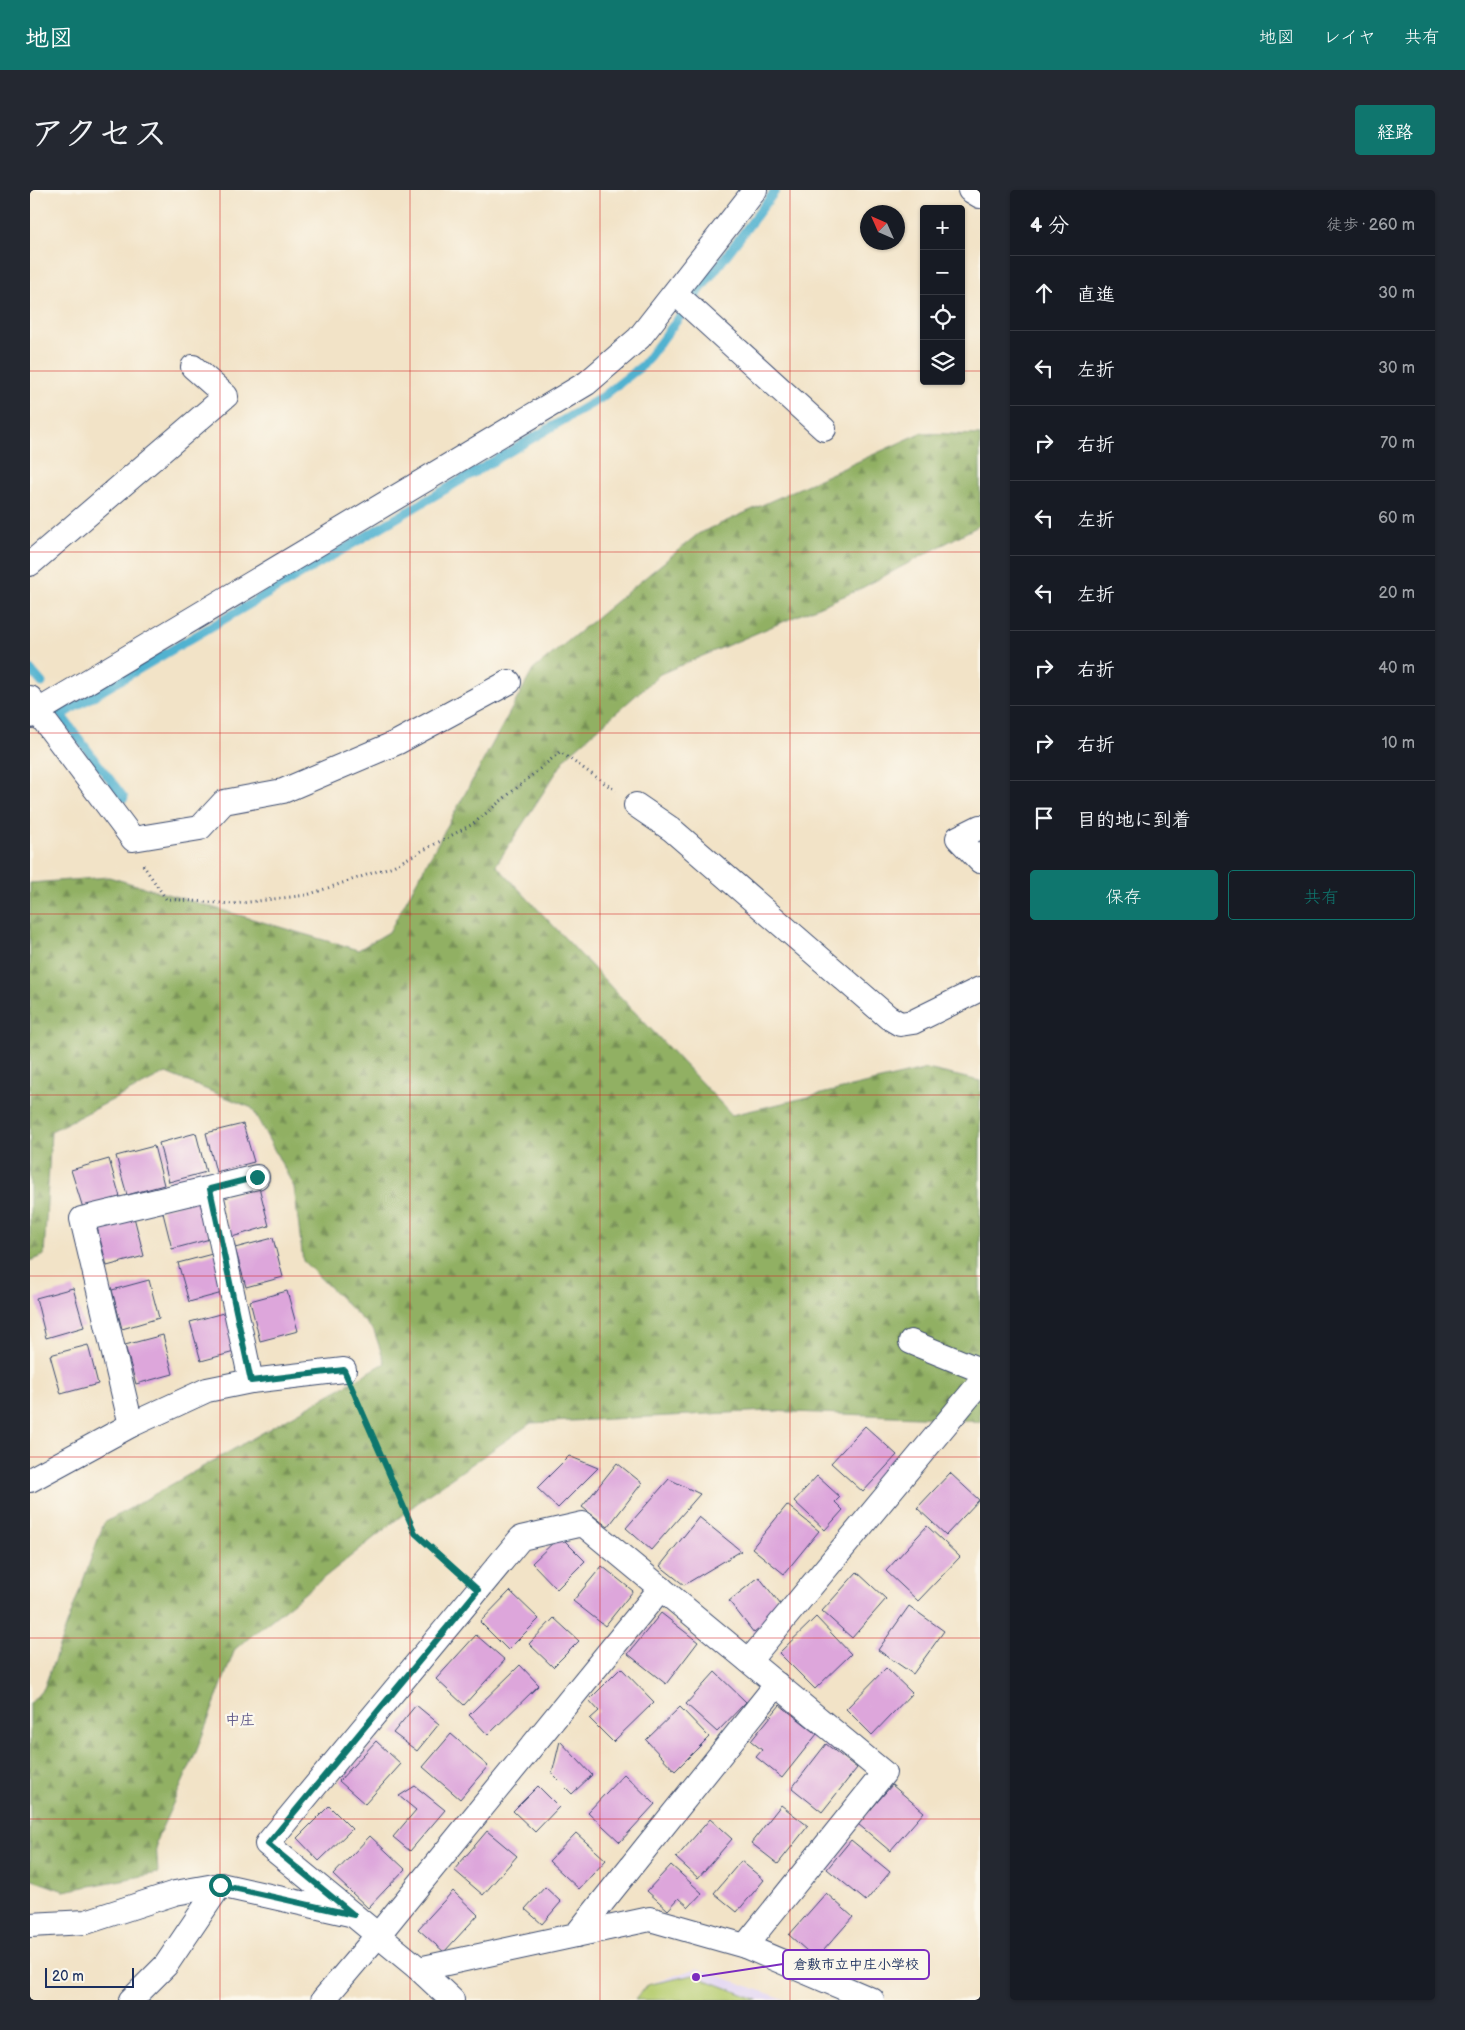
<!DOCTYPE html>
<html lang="ja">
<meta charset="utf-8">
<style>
:root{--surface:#171b24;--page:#242831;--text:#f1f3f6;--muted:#9ea1a6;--line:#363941;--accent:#0f766e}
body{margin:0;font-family:"Balsamiq Sans","Klee One",sans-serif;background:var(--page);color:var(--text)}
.controls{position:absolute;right:15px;top:15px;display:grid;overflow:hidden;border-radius:5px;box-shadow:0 1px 4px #0004}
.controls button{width:45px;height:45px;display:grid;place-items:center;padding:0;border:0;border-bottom:1px solid var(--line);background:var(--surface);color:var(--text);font:25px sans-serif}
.compass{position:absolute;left:830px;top:15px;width:45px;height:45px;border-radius:50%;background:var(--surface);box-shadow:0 1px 4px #0004;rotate:315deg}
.scale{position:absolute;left:15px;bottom:12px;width:89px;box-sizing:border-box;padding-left:5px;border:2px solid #1b2f5e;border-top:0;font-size:14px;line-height:18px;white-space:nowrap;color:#1b2f5e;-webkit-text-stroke:4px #fbf7ec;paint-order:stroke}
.stop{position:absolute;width:15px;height:15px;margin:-11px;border:4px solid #0f766e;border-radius:50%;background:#fff}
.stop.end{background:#0f766e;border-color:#fff;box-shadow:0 1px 5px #0008}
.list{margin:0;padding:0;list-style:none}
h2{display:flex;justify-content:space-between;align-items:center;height:65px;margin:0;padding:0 20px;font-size:21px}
h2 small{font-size:16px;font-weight:400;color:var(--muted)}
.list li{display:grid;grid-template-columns:32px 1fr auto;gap:15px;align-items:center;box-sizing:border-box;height:75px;padding:0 20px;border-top:1px solid var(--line)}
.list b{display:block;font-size:19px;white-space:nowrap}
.list em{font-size:16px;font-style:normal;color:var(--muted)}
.actions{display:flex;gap:10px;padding:15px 20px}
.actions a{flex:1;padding:11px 0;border:1px solid var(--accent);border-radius:5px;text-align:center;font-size:18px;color:var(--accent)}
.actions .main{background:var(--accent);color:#fff}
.icon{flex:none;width:28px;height:28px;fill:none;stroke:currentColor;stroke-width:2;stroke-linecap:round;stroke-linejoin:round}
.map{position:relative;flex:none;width:950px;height:1810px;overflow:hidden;border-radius:5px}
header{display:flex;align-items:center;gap:30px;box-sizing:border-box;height:70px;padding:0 25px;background:var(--accent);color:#fff}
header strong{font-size:24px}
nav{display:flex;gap:28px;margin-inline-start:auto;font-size:18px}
.intro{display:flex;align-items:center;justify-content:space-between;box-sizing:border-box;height:120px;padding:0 30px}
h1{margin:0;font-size:35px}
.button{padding:12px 22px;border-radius:5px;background:var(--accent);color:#fff;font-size:18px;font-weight:700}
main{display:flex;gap:30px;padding:0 30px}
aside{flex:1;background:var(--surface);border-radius:5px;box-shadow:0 1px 4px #0004}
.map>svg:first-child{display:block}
.built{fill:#e1d4f4}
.forest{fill:url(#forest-firs);stroke:#567060}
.pitch{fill:#b7cd71;stroke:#697e68}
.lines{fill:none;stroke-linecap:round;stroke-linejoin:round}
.stream{stroke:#51b2d0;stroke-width:9}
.building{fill:#dda6db}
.street-casing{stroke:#3b4a6e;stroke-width:26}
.path{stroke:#3b4a6e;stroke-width:3;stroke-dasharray:1 4;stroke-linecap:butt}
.street{stroke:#fff;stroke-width:24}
.route{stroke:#0f766e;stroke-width:6}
.grid{fill:none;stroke:#d62828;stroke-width:1;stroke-opacity:0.55}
.labels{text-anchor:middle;stroke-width:4.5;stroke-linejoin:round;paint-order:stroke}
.quarter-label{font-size:15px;font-weight:bold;fill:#5f598a;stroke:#fbf7ec}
.leader{fill:none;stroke:#7b2cbf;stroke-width:2}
.callout-dot{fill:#7b2cbf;stroke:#fbf7ec;stroke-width:2}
.callout{fill:#fbf7ec;stroke:#7b2cbf;stroke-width:2}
.callout-label{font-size:14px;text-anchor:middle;font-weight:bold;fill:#1b2f5e}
</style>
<header>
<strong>地図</strong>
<nav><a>地図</a><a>レイヤ</a><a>共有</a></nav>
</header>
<div class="intro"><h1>アクセス</h1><a class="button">経路</a></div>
<main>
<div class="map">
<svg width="950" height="1810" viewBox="0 0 950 1810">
<defs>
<pattern id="forest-firs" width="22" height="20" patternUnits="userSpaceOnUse" patternTransform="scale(1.25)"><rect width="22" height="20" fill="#91b063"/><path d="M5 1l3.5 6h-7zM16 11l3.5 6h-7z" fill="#769055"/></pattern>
</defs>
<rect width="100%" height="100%" fill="#fbf7ec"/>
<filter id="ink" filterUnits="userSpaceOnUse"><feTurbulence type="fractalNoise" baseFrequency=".02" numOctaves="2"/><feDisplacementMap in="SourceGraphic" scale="10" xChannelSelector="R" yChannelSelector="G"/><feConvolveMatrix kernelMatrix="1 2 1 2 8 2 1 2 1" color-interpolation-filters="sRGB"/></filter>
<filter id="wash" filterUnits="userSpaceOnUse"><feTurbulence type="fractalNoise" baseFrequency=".0096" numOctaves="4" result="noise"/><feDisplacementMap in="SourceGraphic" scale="20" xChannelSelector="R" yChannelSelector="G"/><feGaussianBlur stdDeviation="1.12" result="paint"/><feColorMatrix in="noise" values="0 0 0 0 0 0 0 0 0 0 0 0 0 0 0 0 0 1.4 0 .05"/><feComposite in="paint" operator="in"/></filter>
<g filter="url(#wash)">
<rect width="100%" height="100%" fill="#f2e3c7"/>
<polygon class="built" points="667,1778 757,1810 605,1810 617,1795"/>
<polygon class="forest" points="891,243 950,245 950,335 828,400 630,484 537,566 466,675 702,925 897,879 950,891 950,1232 912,1228 738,1221 501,1233 396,1306 205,1459 165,1565 126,1651 128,1683 34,1701 0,1689 0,1514 14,1498 74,1333 355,1173 344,1141 273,1071 264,997 222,918 136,883 21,941 14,1065 0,1071 0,693 79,687 328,760 359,742 503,480 668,344"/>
<polygon class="pitch" points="663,1785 728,1810 605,1810 617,1795"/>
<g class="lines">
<g class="stream">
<polyline points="0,479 12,493"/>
<polyline points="29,522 31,525 571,208 613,175 746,0"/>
<polyline points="31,525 94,608"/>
</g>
</g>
<g id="blocks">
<g class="building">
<polygon points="213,934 224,972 186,982 176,943"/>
<polygon points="166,943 176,982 139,992 129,953"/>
<polygon points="124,956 134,995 97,1005 86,966"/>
<polygon points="79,969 90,1007 53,1018 41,980"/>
<polygon points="229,997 239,1036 202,1047 192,1008"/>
<polygon points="169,1009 180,1049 142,1059 132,1019"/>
<polygon points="104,1027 114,1066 77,1076 67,1037"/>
<polygon points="243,1048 253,1087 216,1097 205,1058"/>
<polygon points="186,1063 196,1102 159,1112 148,1073"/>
<polygon points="119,1090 129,1128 92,1139 82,1100"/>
<polygon points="43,1098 54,1137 16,1148 6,1108"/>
<polygon points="257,1101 268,1141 230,1151 220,1111"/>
<polygon points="197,1122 208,1161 171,1171 160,1132"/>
<polygon points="133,1145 143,1184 106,1194 95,1155"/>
<polygon points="58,1155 68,1194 31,1204 20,1165"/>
<polygon points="835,1236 867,1265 833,1302 801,1273"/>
<polygon points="539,1266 568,1278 528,1318 507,1298"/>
<polygon points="587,1273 612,1293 578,1337 552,1317"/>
<polygon points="920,1283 949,1310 916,1345 887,1318"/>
<polygon points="787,1286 810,1307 805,1312 813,1320 795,1340 764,1311"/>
<polygon points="639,1289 670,1304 621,1360 596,1338"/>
<polygon points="757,1315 789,1341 754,1384 722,1358"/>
<polygon points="669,1327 711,1361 654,1395 630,1376"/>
<polygon points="897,1336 930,1367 888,1411 856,1381"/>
<polygon points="530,1346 555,1371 527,1399 502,1373"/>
<polygon points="572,1376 603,1401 575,1436 543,1411"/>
<polygon points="827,1382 856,1409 822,1448 792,1421"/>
<polygon points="729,1387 754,1419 724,1443 699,1411"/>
<polygon points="480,1401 509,1429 478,1460 450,1432"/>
<polygon points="879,1416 914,1441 883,1484 848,1460"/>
<polygon points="631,1423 668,1452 636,1494 598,1464"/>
<polygon points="786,1427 821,1464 785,1499 749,1463"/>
<polygon points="524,1428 549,1451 523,1477 499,1454"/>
<polygon points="446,1445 475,1470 434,1515 406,1489"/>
<polygon points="490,1475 509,1495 458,1545 439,1525"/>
<polygon points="591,1478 624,1512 583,1552 560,1529 569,1521 559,1510"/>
<polygon points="856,1478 882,1503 842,1545 816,1519"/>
<polygon points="685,1482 716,1512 687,1542 656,1514"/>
<polygon points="386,1515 409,1534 387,1561 363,1543"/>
<polygon points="750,1515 787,1544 752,1588 726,1567 732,1560 721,1551"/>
<polygon points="650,1517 679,1547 645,1581 616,1550"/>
<polygon points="421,1544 458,1576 430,1609 393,1577"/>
<polygon points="346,1551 371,1574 335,1614 309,1591"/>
<polygon points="530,1551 562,1585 542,1604 522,1584"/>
<polygon points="796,1554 827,1578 792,1622 762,1598"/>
<polygon points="594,1584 625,1614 590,1652 558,1622"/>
<polygon points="862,1595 894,1622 860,1661 828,1634"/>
<polygon points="385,1596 415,1620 380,1661 363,1647 386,1620 369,1606"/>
<polygon points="508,1596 529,1617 505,1642 483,1621"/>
<polygon points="751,1615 778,1636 748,1674 721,1653"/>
<polygon points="299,1616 322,1639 289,1671 267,1648"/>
<polygon points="680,1629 702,1649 668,1688 646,1668"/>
<polygon points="457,1641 487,1666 453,1705 424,1680"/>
<polygon points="546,1643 576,1670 549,1699 519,1671"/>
<polygon points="340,1646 375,1679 338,1718 303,1685"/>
<polygon points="821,1650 860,1682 836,1711 797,1679"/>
<polygon points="711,1671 734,1690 707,1722 684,1703"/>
<polygon points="641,1675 672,1703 659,1717 649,1708 638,1720 617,1701"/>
<polygon points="515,1697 531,1712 512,1734 495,1719"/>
<polygon points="423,1701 448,1725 414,1762 388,1739"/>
<polygon points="796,1703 823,1727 786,1769 759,1745"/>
</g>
</g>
</g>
<g filter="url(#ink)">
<use href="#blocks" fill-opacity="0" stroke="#3b4a6e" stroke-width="1"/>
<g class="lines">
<g class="street-casing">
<g id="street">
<polyline points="940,0 950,6"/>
<polyline points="645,103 794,239"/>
<polyline points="0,374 196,206 163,177"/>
<polyline points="0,508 7,521 103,649 170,638 194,612 253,601 368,552 479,492"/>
<polyline points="0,526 557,193 609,148 725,0"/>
<polyline points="606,615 641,639 858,827 870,834 883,832 950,799"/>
<polyline points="950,637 928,648 950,671"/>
<polyline points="180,999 221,1191"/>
<polyline points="881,1152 950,1180"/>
<polyline points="101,1235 52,1029 227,987"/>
<polyline points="0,1290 101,1235 177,1200 221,1191 314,1180"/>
<polygon points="553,1334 854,1583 715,1756 620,1729 389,1779 237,1654 491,1348"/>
<polyline points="719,1471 950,1193"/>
<polyline points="0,1735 56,1732 145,1703 190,1695 320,1724"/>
<polyline points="546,1745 747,1494"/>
<polyline points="715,1756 842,1810"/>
<polyline points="389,1779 422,1810"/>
<polyline points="101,1810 136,1775 190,1695"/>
<polyline points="293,1810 348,1745 631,1398"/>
</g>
</g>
<g class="path">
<polyline points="113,675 136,709 203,714 277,705 363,676 443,634 530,562 586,601"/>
<polyline points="324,1203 385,1343 428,1382"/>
</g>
<use href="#street" class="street"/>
</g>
</g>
<g class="lines" filter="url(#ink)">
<polyline class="route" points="190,1695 324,1725 238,1654 448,1400 385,1343 314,1180 221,1191 180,999 227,987"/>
</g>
<path class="grid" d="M 190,0 L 190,1810M 380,0 L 380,1810M 570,0 L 570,1810M 760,0 L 760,1810M 0,181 L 894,181M 931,181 L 950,181M 0,362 L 950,362M 0,543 L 950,543M 0,724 L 950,724M 0,905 L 950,905M 0,1086 L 950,1086M 0,1267 L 950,1267M 0,1448 L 950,1448M 0,1629 L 950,1629"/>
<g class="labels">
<g class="quarter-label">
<text x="210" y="1535">中庄</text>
</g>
</g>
<path class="leader" d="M666 1787L753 1774"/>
<circle class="callout-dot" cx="666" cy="1787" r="5"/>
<rect class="callout" x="753" y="1760" width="146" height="29" rx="5"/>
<g class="callout-label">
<text x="826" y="1779">倉敷市立中庄小学校</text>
</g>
</svg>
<div class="controls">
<button>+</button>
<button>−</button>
<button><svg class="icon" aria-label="locate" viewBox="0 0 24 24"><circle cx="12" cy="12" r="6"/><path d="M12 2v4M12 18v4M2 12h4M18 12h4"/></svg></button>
<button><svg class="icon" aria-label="layers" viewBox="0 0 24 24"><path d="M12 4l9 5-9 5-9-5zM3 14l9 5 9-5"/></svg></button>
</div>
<svg class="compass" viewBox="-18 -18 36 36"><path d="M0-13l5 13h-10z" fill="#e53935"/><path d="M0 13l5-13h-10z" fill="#9ea1a6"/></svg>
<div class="scale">20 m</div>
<div class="stop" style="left:190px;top:1695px"></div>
<div class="stop end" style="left:227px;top:987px"></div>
</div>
<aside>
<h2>4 分<small>徒歩 · 260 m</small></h2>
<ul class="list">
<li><svg class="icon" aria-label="ahead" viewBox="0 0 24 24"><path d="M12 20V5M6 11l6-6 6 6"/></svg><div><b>直進</b></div><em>30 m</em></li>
<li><svg class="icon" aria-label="left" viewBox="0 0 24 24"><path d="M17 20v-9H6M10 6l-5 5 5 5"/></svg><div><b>左折</b></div><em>30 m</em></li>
<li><svg class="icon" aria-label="right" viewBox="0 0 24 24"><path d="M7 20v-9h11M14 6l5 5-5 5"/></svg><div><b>右折</b></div><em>70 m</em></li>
<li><svg class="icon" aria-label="left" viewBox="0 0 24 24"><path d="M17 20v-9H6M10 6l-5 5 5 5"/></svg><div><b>左折</b></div><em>60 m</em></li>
<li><svg class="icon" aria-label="left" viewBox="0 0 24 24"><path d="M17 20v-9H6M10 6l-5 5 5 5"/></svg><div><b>左折</b></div><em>20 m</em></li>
<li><svg class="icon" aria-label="right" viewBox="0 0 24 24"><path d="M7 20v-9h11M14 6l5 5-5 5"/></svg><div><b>右折</b></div><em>40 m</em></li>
<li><svg class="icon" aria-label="right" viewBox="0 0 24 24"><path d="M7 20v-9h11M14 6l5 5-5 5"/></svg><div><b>右折</b></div><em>10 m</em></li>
<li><svg class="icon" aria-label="arrive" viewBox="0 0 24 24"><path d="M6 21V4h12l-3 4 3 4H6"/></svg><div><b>目的地に到着</b></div></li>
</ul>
<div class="actions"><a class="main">保存</a><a>共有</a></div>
</aside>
</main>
